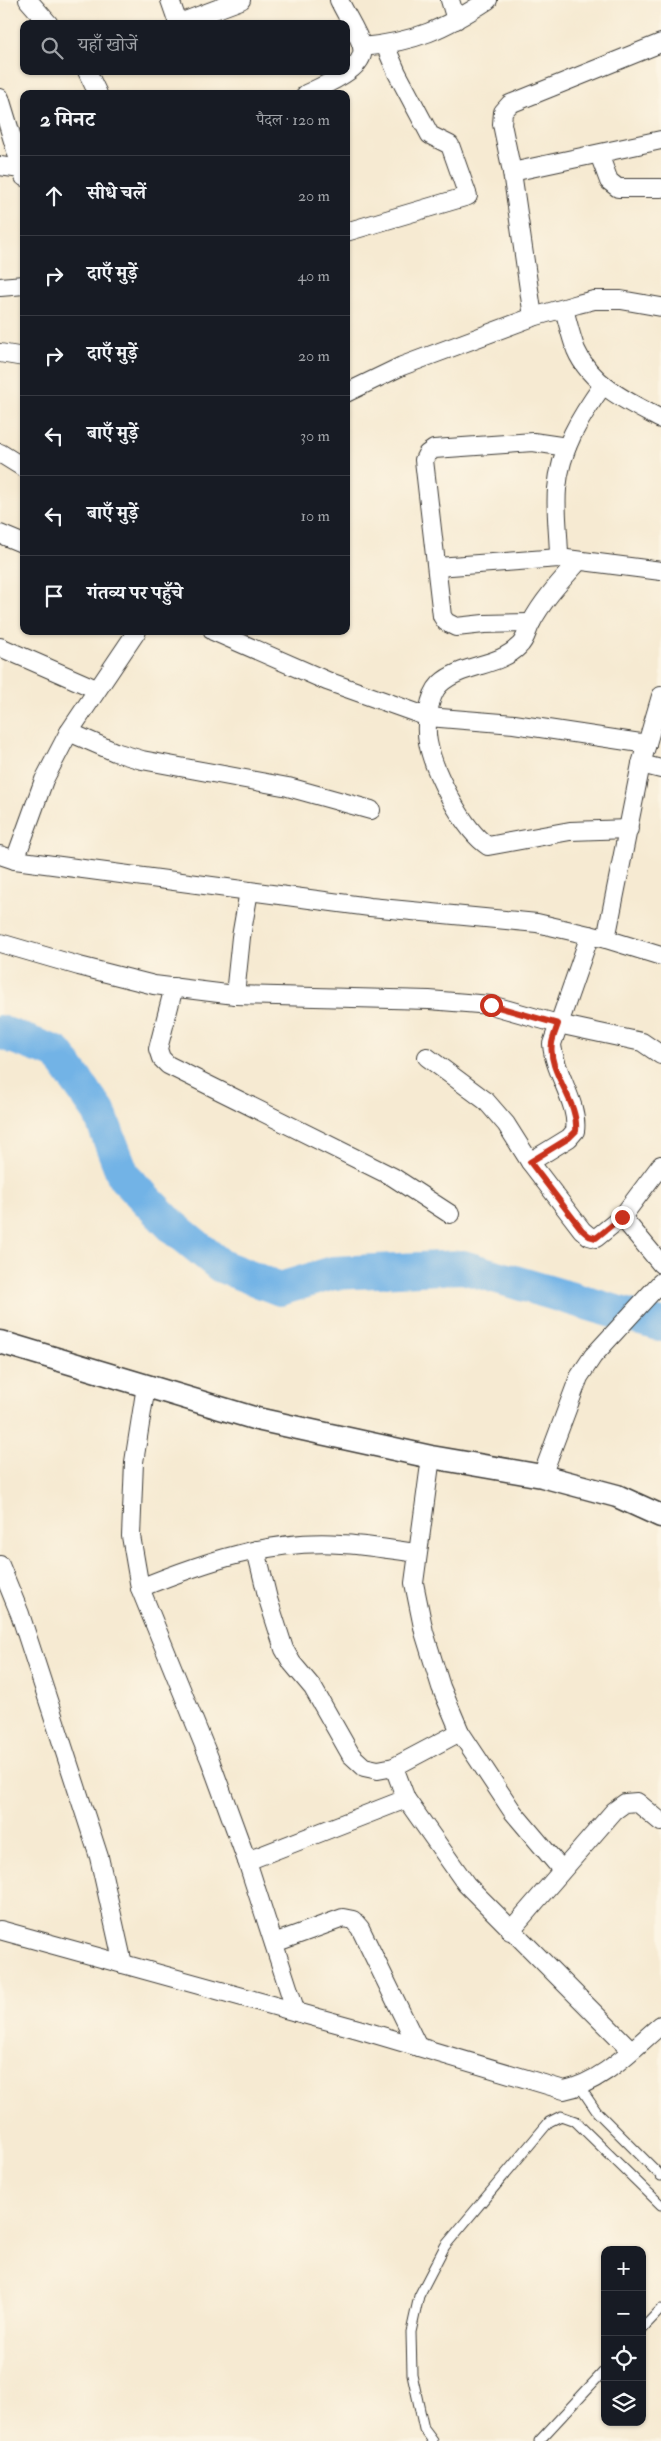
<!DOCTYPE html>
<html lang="hi">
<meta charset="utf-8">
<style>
:root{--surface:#171b24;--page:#20242c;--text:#f1f3f6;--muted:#9ea1a6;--line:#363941}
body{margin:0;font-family:"IM FELL Double Pica","Noto Serif Devanagari",serif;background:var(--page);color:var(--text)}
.controls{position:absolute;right:15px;bottom:15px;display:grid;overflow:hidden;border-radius:10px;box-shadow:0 1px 4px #0004}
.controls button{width:45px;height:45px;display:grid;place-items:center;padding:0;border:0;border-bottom:1px solid var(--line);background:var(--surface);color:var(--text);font:25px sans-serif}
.stop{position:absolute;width:15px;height:15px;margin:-11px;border:4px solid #c8321e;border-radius:50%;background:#fff}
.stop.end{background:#c8321e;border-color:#fff;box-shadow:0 1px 5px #0008}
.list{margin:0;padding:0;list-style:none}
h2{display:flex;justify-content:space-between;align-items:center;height:65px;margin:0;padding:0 20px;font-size:21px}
h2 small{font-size:16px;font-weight:400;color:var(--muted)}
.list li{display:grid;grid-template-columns:32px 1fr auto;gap:15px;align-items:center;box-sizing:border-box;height:80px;padding:0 20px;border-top:1px solid var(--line)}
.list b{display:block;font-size:19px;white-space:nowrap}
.list em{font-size:16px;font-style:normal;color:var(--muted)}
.icon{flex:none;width:28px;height:28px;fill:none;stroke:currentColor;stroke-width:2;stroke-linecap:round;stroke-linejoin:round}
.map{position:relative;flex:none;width:661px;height:2441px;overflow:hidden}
.search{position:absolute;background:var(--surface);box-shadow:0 1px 4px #0004;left:20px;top:20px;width:330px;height:55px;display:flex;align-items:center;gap:12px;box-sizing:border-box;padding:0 18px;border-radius:10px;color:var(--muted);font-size:19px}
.panel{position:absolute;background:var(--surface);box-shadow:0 1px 4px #0004;left:20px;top:90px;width:330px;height:545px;border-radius:10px}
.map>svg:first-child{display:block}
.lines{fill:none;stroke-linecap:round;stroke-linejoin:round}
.river{stroke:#72b3e6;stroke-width:34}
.service-casing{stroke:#3d3b37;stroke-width:11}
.minor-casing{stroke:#3d3b37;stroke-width:20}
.tertiary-casing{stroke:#3d3b37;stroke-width:25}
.service{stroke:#fff;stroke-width:9}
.minor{stroke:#fff;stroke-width:18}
.tertiary{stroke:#fff;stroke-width:22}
.route{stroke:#c8321e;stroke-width:6}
</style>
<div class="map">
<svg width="661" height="2441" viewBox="0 0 661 2441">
<rect width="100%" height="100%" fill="#fcf5e5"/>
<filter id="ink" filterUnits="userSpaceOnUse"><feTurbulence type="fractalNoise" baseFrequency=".02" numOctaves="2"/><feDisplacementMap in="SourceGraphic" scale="10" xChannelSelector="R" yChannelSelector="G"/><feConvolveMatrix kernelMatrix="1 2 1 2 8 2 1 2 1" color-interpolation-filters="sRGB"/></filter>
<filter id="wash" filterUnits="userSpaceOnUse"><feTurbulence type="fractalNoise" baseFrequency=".0096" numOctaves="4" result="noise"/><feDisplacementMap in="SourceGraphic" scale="20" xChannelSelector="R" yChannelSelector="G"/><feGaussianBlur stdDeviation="1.12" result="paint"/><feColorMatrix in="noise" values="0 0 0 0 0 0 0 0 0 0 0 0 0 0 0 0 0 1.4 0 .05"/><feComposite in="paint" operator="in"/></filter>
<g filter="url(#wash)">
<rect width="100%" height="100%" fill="#f6ead2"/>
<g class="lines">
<polyline class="river" points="0,1032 57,1053 99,1112 124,1177 172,1226 221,1266 280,1289 333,1273 463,1267 661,1325"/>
</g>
</g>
<g filter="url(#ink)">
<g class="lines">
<g class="service-casing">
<g id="service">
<polyline points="580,2087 597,2112 661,2176"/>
<polyline points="642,2329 661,2309"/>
<polyline points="433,2441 424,2429 412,2374 411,2332 419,2296 445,2246 549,2122 561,2116 575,2121 661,2205"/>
<polyline points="539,2441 605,2370"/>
</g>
</g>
<g class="minor-casing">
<g id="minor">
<polyline points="28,0 49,24"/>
<polyline points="170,0 178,23"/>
<polyline points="450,0 456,20"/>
<polyline points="177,24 241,0"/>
<path d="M 362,47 C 415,42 444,29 488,0"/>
<polyline points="87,71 98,94"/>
<path d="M 306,94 C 323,85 368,69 362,46 C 357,31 346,15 339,0"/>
<polyline points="0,98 24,177"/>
<polyline points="599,154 609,181 618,188 661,188"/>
<polyline points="0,166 21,169"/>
<polyline points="512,172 661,140"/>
<polyline points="346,232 468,196 450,145 430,135 397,73 385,45"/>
<polyline points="0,287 24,285"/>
<path d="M 564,309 C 568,323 571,337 576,350 C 591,385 630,403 661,419"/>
<polyline points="533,317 512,172 502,124 503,112 510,104 661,43"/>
<polyline points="0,353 24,357"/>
<polyline points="346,393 402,366 533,317 578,304 594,300 621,300 661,307"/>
<polyline points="0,453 24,468"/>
<polyline points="0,534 24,544"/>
<path d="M 559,558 C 559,536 555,511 557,489 C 560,449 581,416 603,385"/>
<path d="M 578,562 C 561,581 543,600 531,623 C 527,630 526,640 519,646 C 499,667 461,664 440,684 C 428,696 425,726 428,742 C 433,771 464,831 488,846 L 570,831 L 629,829"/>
<polyline points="437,567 559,558 661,571"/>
<polyline points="531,623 484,624 456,627 446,622 442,616 424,460 427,454 434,449 533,442 567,447"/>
<polyline points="213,631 327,681 428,717 514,724 647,744"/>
<polyline points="0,647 96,689"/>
<polyline points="69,732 115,752 142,760 288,787 371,810"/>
<polyline points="641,764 661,769"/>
<polyline points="0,855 15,860 44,780 69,732 137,631"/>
<polyline points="15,860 370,907 537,923 606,939 661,956"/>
<polyline points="606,939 641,764 661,696"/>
<polyline points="0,943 79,966 154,985 235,995 429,1000 491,1005 558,1024 642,1042 661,1055"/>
<polyline points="174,987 158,1049 161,1058 168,1065 393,1177 450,1214"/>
<polyline points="235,995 241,937 249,891"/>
<polyline points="427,1057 486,1101 506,1124 530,1162 582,1230 589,1236 596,1238 622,1217 661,1165"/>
<path d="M 530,1162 L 569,1138 L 575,1131 C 579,1103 554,1073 552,1044 L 590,935"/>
<polyline points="622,1217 661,1264"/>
<polyline points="146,1386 134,1462 131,1536 140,1588 210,1760 247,1861 296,2012"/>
<polyline points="431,1457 414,1583 424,1632 441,1687 460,1732 513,1812 562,1870"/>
<polyline points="542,1476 579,1377 593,1356 661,1282"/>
<polyline points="256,1550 268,1599 284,1649 292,1663 313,1688 351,1755 364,1767 378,1770 394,1767 460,1732"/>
<polyline points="0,1565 20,1614 99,1857 123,1964"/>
<path d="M 140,1588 C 204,1562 271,1539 341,1544 C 366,1545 392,1550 417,1553"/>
<polyline points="394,1767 406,1799 466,1884 631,2050"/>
<polyline points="247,1861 406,1799"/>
<path d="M 0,1930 L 358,2029 L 564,2090 C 603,2082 632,2049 661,2025"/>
<polyline points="510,1931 614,1811 625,1803 637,1802 661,1822"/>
<polyline points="274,1943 343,1918 353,1920 360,1928 418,2047"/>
</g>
</g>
<g class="tertiary-casing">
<polyline id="tertiary" points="0,1342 257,1419 431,1457 542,1476 617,1496 661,1516"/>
</g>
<use href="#service" class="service"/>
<use href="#minor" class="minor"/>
<use href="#tertiary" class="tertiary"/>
</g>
</g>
<g class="lines" filter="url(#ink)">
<path class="route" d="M 491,1005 L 558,1024 C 556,1030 553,1037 552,1043 C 547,1073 579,1100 576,1131 L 569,1138 L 530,1162 L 582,1230 L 589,1236 L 596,1238 L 622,1217"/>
</g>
</svg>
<div class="controls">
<button>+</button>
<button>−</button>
<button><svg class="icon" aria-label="locate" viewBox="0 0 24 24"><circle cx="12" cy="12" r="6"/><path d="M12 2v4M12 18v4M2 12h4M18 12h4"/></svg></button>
<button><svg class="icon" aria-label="layers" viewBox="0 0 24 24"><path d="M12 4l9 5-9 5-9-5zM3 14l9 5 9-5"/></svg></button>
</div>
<div class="stop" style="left:491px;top:1005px"></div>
<div class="stop end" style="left:622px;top:1217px"></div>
<div class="search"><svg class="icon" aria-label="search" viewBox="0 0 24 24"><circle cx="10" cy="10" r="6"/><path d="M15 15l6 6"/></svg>यहाँ खोजें</div>
<section class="panel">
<h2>2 मिनट<small>पैदल · 120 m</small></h2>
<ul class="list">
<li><svg class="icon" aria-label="ahead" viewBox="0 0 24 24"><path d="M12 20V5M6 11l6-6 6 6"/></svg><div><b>सीधे चलें</b></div><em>20 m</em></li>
<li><svg class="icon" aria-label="right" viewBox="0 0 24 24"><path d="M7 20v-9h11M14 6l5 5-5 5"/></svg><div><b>दाएँ मुड़ें</b></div><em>40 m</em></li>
<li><svg class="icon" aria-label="right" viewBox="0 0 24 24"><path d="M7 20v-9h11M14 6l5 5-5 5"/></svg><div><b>दाएँ मुड़ें</b></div><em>20 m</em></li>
<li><svg class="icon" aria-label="left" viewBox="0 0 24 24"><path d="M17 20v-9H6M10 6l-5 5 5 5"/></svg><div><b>बाएँ मुड़ें</b></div><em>30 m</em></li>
<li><svg class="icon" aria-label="left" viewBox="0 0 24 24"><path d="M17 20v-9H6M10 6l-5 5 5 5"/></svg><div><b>बाएँ मुड़ें</b></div><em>10 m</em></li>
<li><svg class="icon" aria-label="arrive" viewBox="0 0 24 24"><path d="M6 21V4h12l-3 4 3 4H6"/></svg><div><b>गंतव्य पर पहुँचे</b></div></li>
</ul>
</section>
</div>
